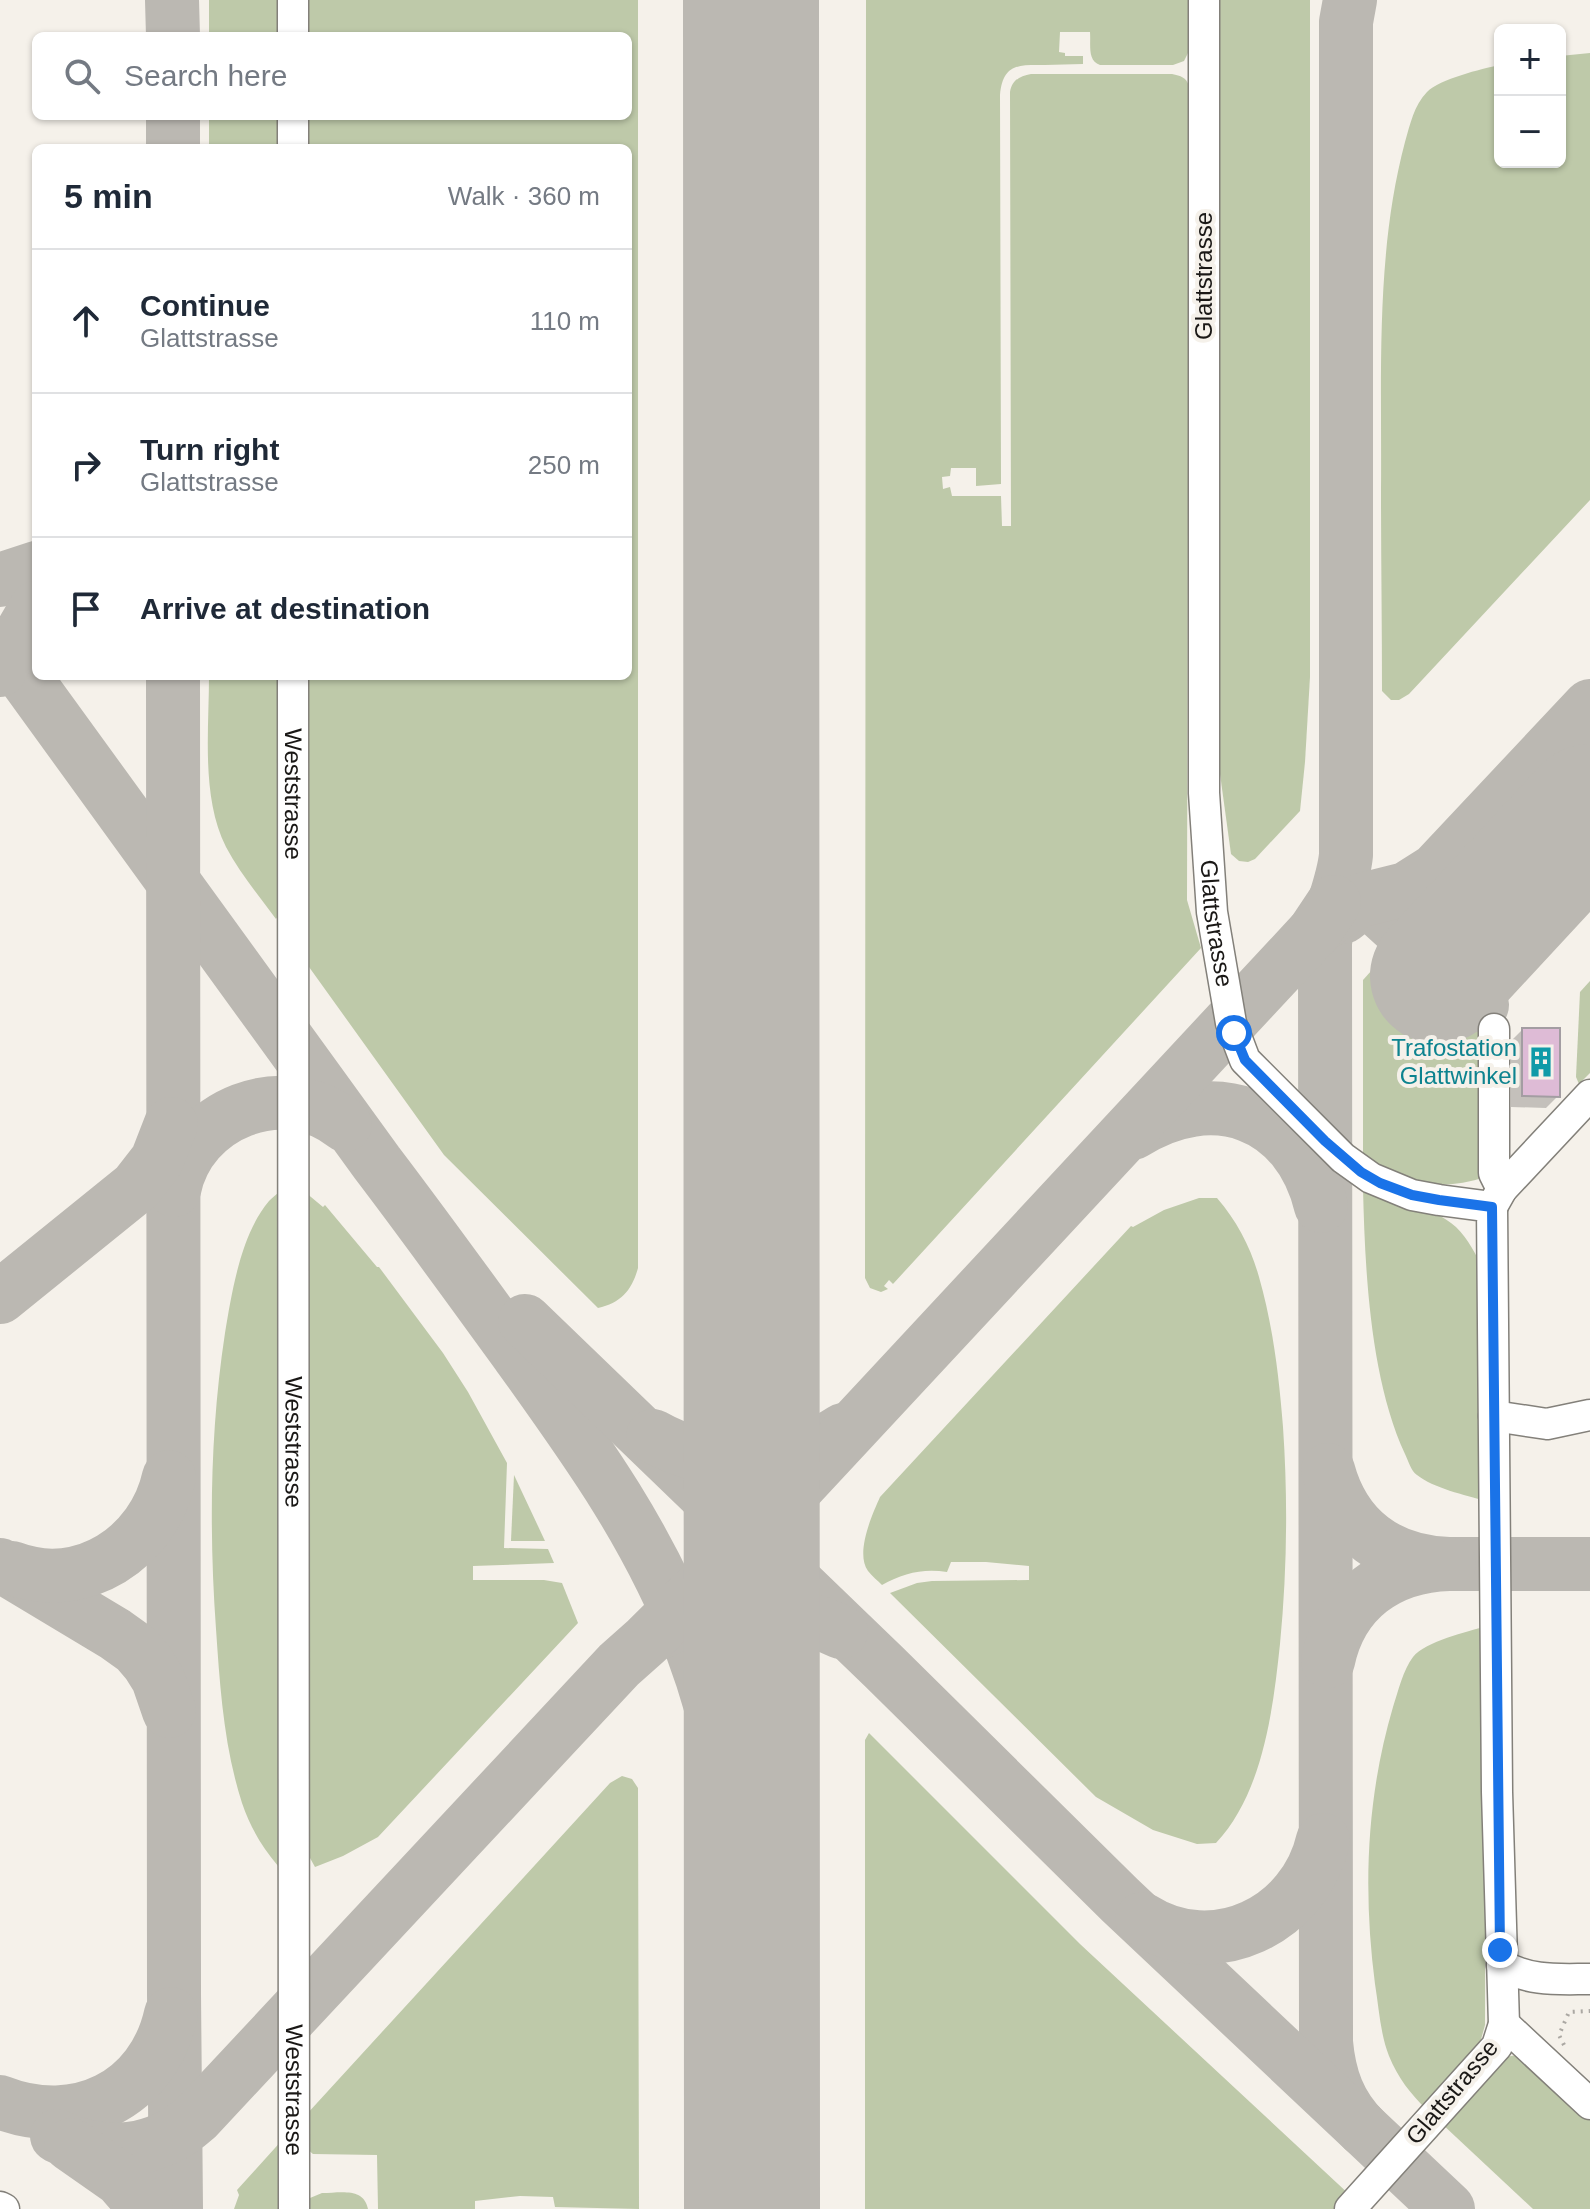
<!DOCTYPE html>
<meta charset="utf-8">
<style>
:root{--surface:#fff;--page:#f6f6f7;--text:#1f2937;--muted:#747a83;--line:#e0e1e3}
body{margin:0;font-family:Helvetica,sans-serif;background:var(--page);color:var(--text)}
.controls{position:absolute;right:24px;top:24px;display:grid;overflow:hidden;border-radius:12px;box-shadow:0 2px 6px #0004}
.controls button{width:72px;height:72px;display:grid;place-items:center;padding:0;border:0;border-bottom:2px solid var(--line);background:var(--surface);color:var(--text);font:40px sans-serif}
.stop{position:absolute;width:24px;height:24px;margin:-18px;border:6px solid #1a73e8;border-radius:50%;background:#fff}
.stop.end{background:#1a73e8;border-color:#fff;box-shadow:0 2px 8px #0008}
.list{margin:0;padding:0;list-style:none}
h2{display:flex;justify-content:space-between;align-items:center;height:104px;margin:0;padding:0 32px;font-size:34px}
h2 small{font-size:26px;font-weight:400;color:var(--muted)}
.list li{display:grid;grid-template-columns:52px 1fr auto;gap:24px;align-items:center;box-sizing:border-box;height:144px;padding:0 32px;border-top:2px solid var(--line)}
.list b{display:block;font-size:30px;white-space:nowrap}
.list p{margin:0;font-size:26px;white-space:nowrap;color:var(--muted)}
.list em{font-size:26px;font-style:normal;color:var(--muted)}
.icon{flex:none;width:44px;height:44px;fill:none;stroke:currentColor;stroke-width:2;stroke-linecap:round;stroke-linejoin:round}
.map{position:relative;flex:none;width:1590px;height:2209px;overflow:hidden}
.search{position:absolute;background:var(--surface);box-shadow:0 2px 6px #0004;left:32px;top:32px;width:600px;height:88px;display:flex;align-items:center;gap:20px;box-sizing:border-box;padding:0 28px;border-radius:12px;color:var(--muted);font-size:30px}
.panel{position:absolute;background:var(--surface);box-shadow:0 2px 6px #0004;left:32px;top:144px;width:600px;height:536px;border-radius:12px}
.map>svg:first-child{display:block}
.green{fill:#bec9a9}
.shadow{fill:#0003}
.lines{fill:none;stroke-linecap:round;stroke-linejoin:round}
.taxiway{stroke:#bbb8b2;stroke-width:54}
.runway{stroke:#bbb8b2;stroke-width:136}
.building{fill:#debbd6;stroke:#a39da2;stroke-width:2}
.minor-casing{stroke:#83807a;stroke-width:33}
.path{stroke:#aba8a3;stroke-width:4;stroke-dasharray:2 6;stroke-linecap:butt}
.minor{stroke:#fff;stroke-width:30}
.route{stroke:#1a73e8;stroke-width:10}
.labels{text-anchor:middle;stroke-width:8;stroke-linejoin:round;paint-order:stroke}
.street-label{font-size:24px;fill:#1a1816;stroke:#f5f1ea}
.culture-label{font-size:24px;fill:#0d838f;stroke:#f5f1ea;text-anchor:end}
</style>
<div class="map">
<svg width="1590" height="2209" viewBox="0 0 1590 2209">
<rect width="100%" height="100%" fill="#f5f1ea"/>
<g class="green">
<rect x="209" y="0" width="74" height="36"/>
<path d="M 304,0 L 638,0 L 638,1268 C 632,1290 621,1303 598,1308 L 444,1155 L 304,960 L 304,676 L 628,676 L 628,148 L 304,148 L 304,116 L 628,116 L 628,36 L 304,36 Z"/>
<path d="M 866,0 L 1189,0 L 1188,53 L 1184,61 L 1173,65 L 1100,65 C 1087,60 1091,45 1090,32 L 1060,32 L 1059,52 L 1065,53 L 1065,56 L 1083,56 L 1083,64 C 1070,64 1057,65 1045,65 C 1019,65 1003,63 1000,95 L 1001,484 L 976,486 L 976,468 L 951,468 L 950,476 L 942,477 L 943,489 L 950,487 L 952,496 L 1001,496 L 1002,526 L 1011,526 L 1010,92 C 1012,80 1020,76 1031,74 L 1172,74 C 1181,76 1186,77 1189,86 L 1187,900 L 1201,948 L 893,1284 L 889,1280 L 884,1286 L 888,1289 L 881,1292 L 870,1288 L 865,1278 Z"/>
<polygon points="1219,0 1310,0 1310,677 1305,762 1300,811 1255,859 1248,862 1239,861 1231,854 1220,774"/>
<path d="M 1590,53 L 1590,500 L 1409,694 L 1399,700 L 1391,700 L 1382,691 C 1382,624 1381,558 1381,491 C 1382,375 1375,255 1405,142 C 1410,125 1414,105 1427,92 C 1440,79 1481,69 1500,65 L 1500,162 L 1560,162 L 1560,56 Z"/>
<rect x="209" y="116" width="74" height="32"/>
<path d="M 209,676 L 283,676 L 283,908 L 276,919 C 259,896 239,872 226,847 C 201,797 209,731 209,676 Z"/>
<polygon points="1590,752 1590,875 1483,990 1465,973 1522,912 1498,888 1440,949 1422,932"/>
<path d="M 1395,947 L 1406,949 L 1488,1026 L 1485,1177 C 1459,1186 1422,1189 1396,1176 C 1385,1170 1374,1163 1363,1156 L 1363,980 L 1390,950 Z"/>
<polygon points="1590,981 1590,1073 1579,1084 1576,1077 1580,992"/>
<path d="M 1363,1188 C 1389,1197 1429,1206 1451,1223 C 1465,1233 1473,1250 1481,1264 L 1486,1501 C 1465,1495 1433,1488 1417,1475 C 1411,1471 1408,1460 1405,1454 C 1370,1378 1365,1271 1363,1188 Z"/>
<path d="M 283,1189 L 283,1863 L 278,1866 C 262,1847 250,1827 242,1803 C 224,1747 220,1688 216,1629 C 209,1531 210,1431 225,1333 C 232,1291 241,1234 269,1201 C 273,1197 278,1193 283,1189 Z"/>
<polygon points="305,1192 323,1207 325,1205 377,1267 379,1267 443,1353 468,1392 507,1463 504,1548 548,1549 554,1563 473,1566 473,1580 544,1580 562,1583 578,1623 378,1837 343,1856 315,1867 310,1858 305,1858"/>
<path d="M 1199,1198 L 1217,1198 C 1237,1221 1251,1248 1259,1277 C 1273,1326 1279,1376 1283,1427 C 1288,1500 1287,1572 1280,1644 C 1273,1710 1263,1793 1216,1843 L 1197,1844 L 1153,1830 L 1096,1797 L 890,1593 L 917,1583 L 932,1581 L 1029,1580 L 1029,1566 L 986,1562 L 951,1562 L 947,1572 C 924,1568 903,1573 882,1585 C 878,1581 872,1576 868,1571 C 855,1553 872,1515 880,1497 L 1131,1226 L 1133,1227 L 1164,1210 Z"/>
<polygon points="514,1475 545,1541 511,1541"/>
<path d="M 1486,1626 L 1485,2025 L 1480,2043 L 1427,2110 C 1410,2093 1398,2078 1389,2056 C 1380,2033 1379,2008 1375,1984 C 1363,1892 1366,1798 1393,1707 C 1398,1692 1403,1670 1413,1657 C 1426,1641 1467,1632 1486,1626 Z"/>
<polygon points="869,1733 1080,1944 1352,2197 1341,2209 865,2209 865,1740"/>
<polygon points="622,1776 632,1779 638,1788 639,2209 555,2207 553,2197 520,2196 475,2201 475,2209 378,2209 377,2155 313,2154 307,2149 306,2115 610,1783"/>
<polygon points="1516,2055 1590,2114 1590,2209 1533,2209 1441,2123 1502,2058"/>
<polygon points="284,2138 284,2209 234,2209 239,2195 237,2190"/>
<path d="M 322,2193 C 340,2193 364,2187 368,2209 L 306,2209 L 310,2198 Z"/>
</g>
<polygon class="shadow" points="1522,1030 1558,1096 1546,1108 1511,1107 1511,1041"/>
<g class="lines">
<g class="taxiway">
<polyline points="172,0 173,36"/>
<path d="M 1350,0 L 1346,22 L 1346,855 C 1343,886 1328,912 1325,943 L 1326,2042 C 1329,2077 1339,2105 1364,2130"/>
<polyline points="173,116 173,148"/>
<polyline points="0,580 36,568"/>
<path d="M 0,643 L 377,1163 C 425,1226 471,1290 517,1353 C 586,1449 650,1537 692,1649 C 731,1753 745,1864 752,1975"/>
<polyline points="0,670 36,608"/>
<polyline points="173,676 174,1994 176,2209"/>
<polyline points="1343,917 1366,899 1482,1005"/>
<polyline points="1314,932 1331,917 1350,905 1362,900 1406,889 1436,870 1590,706"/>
<path d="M 1133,1133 C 1213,1082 1298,1112 1321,1206"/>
<path d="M 174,1190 C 189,1113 283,1076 345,1125"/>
<polyline points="0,1297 136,1187 157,1160 171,1124"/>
<polyline points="525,1321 884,1667 1120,1900 1448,2209"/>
<path d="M 653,1436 C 711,1469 787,1467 843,1430"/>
<polyline points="1449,1564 1590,1564"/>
<polyline points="0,1565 115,1634 136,1649 148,1663 158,1679 169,1711"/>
<path d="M 12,1568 C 82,1595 154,1547 169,1477"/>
<path d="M 662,1632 C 719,1600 782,1604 841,1632"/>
<path d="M 1328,1661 C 1341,1599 1388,1566 1449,1564 C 1388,1562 1344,1530 1328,1470"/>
<path d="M 1142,1919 C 1214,1965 1305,1920 1323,1840"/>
<path d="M 0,2102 C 76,2132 153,2096 171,2014"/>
<path d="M 57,2136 C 104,2159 157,2153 196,2118 L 619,1665 L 646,1641 L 751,1537 L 1314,932 L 1334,902"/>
<polyline points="71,2145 121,2180 146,2209"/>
</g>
<g class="runway">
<polyline points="751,0 752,2209"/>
<polyline points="1438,976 1590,812"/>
</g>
</g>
<polygon class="building" points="1522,1028 1560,1028 1560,1097 1522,1096"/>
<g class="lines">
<g class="minor-casing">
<g id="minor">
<path id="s1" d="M 1204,0 L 1204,793 L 1212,912 L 1231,1023 L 1245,1060 L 1343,1158 L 1371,1178 L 1412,1195 L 1439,1200 L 1492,1207 L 1497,1792 L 1504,2024 L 1497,2046 L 1350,2209"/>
<polyline points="293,36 293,0"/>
<polyline points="293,148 293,116"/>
<path id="s2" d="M 293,676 L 294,2209"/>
<polyline points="1494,1029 1494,1173 1502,1189"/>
<polyline points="1493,1205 1502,1189 1590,1095"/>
<polyline points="1494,1416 1547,1424 1590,1415"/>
<path d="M 1502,1965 C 1530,1982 1559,1979 1590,1979"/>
<polyline points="1504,2024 1590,2104"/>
<polyline points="0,2207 4,2209"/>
</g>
</g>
<polyline class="path" points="1564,2045 1559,2035 1569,2012 1590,2011"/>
<use href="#minor" class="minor"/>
</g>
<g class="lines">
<polyline class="route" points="1234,1033 1245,1060 1325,1141 1361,1172 1380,1183 1412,1195 1439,1200 1492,1207 1500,1950"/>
</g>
<defs>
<g id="building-bare" transform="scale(2.4)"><path d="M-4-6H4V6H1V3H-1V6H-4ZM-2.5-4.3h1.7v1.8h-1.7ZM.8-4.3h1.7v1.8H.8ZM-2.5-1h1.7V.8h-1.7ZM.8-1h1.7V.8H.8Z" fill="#0f9aa8" stroke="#f5f1ea" stroke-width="2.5" paint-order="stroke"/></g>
</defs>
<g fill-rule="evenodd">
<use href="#building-bare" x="1541" y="1062"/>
</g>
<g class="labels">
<g class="street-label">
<text transform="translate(1204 276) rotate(-90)" y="8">Glattstrasse</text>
<text dy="8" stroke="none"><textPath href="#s2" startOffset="118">Weststrasse</textPath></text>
<text dy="8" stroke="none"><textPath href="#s1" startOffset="924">Glattstrasse</textPath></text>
<text dy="8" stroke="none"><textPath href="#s2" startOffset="766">Weststrasse</textPath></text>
<text dy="8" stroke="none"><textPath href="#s2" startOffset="1414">Weststrasse</textPath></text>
<text transform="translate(1452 2092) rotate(-50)" y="8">Glattstrasse</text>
</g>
<g class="culture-label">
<text x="1517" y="1056">Trafostation<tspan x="1517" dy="28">Glattwinkel</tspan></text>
</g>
</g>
</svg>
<div class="controls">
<button>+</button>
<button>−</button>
</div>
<div class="stop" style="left:1234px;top:1033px"></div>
<div class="stop end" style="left:1500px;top:1950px"></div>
<div class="search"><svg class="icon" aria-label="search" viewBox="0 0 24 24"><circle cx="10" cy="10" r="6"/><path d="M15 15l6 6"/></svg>Search here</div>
<section class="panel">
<h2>5 min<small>Walk · 360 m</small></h2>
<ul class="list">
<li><svg class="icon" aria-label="ahead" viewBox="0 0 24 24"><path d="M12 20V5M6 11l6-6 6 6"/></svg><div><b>Continue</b><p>Glattstrasse</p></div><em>110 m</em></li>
<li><svg class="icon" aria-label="right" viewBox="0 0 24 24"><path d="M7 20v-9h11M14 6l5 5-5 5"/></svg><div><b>Turn right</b><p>Glattstrasse</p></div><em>250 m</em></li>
<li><svg class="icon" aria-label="arrive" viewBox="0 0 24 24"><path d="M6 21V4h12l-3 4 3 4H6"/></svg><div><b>Arrive at destination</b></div></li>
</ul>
</section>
</div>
